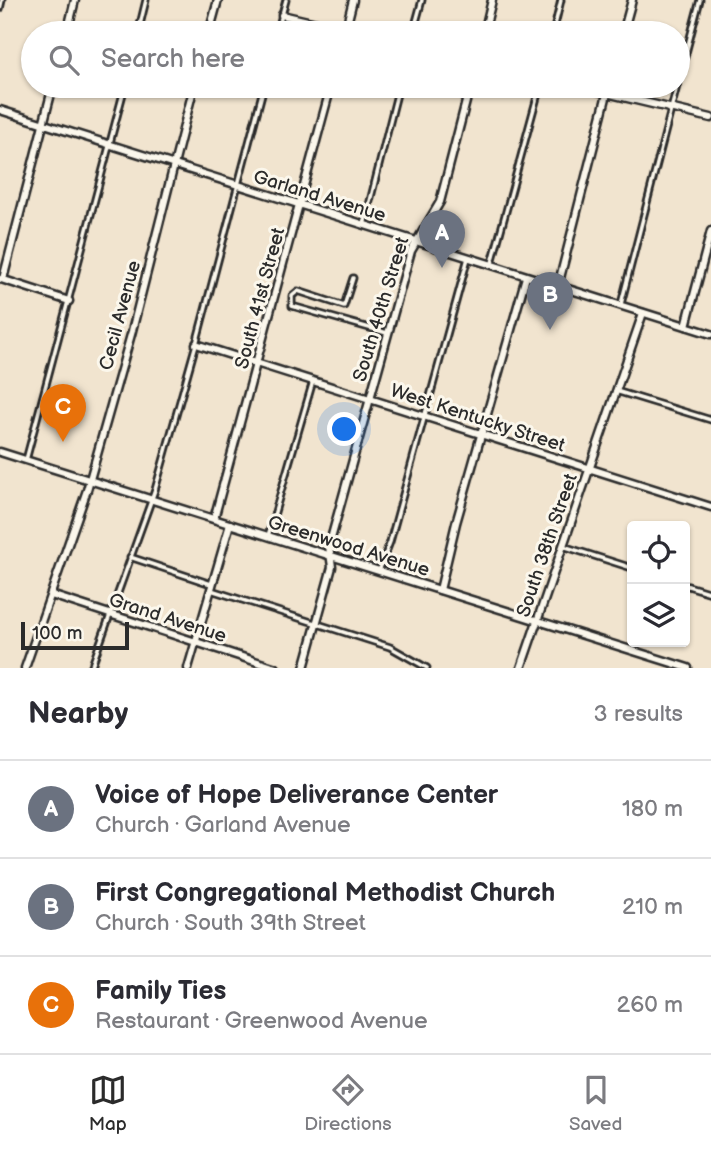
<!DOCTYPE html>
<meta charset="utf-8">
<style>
:root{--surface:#fff;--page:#f7f7f7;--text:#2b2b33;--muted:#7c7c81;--line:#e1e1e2;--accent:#2b2b2b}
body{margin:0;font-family:"Balsamiq Sans",sans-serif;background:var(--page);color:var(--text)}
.controls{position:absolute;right:21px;bottom:21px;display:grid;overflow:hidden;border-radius:7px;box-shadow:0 2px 5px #0004}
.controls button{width:63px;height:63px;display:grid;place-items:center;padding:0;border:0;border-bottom:2px solid var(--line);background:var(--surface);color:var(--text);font:35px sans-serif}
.scale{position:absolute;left:21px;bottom:18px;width:108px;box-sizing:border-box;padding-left:7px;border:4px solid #2b2b2b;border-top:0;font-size:19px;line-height:24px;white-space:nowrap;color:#2b2b2b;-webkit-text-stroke:5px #fbf7ec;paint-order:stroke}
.you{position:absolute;left:345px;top:430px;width:24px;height:24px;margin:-18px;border:5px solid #fff;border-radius:50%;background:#1a73e8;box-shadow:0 0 0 10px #1a73e833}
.badge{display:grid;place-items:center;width:46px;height:46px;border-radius:50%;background:var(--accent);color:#fff;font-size:23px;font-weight:700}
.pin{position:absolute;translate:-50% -58px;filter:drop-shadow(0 2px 4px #0008)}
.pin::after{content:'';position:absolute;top:37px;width:24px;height:21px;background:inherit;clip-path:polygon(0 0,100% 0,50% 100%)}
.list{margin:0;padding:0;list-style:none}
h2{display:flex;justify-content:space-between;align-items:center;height:91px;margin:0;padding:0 28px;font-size:30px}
h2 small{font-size:23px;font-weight:400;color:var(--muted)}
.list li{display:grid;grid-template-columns:46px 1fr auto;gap:21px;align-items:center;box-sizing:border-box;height:98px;padding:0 28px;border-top:2px solid var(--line)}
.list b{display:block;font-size:26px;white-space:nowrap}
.list p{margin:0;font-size:23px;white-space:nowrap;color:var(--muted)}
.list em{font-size:23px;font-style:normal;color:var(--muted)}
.icon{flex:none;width:38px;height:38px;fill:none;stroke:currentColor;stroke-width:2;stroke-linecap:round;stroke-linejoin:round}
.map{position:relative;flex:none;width:711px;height:668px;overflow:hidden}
.search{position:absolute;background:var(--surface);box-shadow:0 2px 5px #0004;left:21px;right:21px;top:21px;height:77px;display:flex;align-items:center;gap:18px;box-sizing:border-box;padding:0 24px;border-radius:38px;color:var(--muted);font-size:26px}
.sheet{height:385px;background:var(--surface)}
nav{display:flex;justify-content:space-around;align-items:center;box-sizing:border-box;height:98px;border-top:2px solid var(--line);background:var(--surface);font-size:19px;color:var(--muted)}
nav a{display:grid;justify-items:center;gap:4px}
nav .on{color:var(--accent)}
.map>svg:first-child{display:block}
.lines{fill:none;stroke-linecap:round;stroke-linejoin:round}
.lane-casing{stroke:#2b2b2b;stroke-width:9}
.street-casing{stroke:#2b2b2b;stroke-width:11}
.lane{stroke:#fbf7ec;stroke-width:3.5}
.street{stroke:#fbf7ec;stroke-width:6}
.labels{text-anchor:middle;stroke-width:6;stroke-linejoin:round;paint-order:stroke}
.street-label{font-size:19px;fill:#2b2b2b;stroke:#fbf7ec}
</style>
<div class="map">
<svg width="711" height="668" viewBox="0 0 711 668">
<rect width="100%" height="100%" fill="#f1e4cf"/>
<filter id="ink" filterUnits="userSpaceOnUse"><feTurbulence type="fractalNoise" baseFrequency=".0143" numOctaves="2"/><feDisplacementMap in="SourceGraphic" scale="14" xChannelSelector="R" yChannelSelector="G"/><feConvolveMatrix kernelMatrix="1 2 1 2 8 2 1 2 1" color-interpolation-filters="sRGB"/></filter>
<g filter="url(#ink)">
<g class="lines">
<g class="lane-casing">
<g id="lane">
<polyline points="0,9 2,0"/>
<polyline points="138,33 146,0"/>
<polyline points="277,33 286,0"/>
<polyline points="413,33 422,0"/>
<polyline points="553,33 561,0"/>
<polyline points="678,83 700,0"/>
<polyline points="364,225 399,86"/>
<polyline points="492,263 540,86"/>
<polyline points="353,278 344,306 298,291 292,296 292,306 387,333"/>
<polyline points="621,304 677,86"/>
<polyline points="616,391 711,420"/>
<polyline points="26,460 125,86"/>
<polyline points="268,536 313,381"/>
<polyline points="563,546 632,568"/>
<polyline points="130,557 211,584"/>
<polyline points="379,571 390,542 468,258"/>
<polyline points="685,585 711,593"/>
<polyline points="211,590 390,647 427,668"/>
<polyline points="91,668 155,490 196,344 264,86"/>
</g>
</g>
<g class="street-casing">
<g id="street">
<polyline points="282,15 359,33"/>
<polyline points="345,32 353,0"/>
<polyline points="67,33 75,0"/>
<polyline points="209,33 218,0"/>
<polyline points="484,33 492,0"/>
<polyline points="623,33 632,0"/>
<polyline points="577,86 711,118"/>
<polyline points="0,110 711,334"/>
<polyline points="1,279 69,301"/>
<polyline points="3,279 53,86"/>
<polyline points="558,286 609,86"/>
<polyline points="686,326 711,231"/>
<polyline points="196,344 711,507"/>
<polyline points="0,452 688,668"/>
<polyline points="214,519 331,86"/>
<polyline points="440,590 456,523 526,277"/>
<polyline points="51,595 276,668"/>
<polyline points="25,668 87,490 132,331 194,86"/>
<polyline points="188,668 230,524"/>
<polyline points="304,668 332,567 329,546 411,251 440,202 470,86"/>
<polyline points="521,668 643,313"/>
</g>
</g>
<use href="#lane" class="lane"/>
<use href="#street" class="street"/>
</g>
</g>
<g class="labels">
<g class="street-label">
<text transform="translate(320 195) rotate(17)" y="7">Garland Avenue</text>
<text transform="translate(259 298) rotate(-75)" y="7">South 41st Street</text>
<text transform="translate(380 309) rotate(-73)" y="7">South 40th Street</text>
<text transform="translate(119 315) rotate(-75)" y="7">Cecil Avenue</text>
<text transform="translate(478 417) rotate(18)" y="7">West Kentucky Street</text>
<text transform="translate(349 545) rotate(17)" y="7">Greenwood Avenue</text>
<text transform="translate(546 545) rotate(-71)" y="7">South 38th Street</text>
<text transform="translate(168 617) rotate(18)" y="7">Grand Avenue</text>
</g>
</g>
</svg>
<div class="controls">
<button><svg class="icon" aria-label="locate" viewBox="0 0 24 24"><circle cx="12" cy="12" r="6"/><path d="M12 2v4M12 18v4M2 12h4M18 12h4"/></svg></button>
<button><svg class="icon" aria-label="layers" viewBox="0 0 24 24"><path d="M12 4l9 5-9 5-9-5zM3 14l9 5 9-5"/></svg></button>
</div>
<div class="scale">100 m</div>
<div class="you"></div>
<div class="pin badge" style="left:442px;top:268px;background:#6b7280">A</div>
<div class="pin badge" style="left:550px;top:330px;background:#6b7280">B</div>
<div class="pin badge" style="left:63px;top:442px;background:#e8710a">C</div>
<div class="search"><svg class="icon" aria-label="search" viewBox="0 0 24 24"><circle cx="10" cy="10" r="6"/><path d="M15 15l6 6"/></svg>Search here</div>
</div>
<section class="sheet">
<h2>Nearby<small>3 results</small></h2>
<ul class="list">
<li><span class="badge" style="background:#6b7280">A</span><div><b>Voice of Hope Deliverance Center</b><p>Church · Garland Avenue</p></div><em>180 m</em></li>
<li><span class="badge" style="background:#6b7280">B</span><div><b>First Congregational Methodist Church</b><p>Church · South 39th Street</p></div><em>210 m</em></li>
<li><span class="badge" style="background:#e8710a">C</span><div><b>Family Ties</b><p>Restaurant · Greenwood Avenue</p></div><em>260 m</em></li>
</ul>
</section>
<nav>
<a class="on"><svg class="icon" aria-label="map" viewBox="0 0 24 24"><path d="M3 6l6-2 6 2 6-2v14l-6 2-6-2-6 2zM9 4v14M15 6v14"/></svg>Map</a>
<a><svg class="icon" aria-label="directions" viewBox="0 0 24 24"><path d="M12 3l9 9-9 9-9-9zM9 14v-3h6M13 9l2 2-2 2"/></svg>Directions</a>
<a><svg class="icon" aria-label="saved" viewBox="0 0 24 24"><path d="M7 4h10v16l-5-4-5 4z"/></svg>Saved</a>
</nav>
